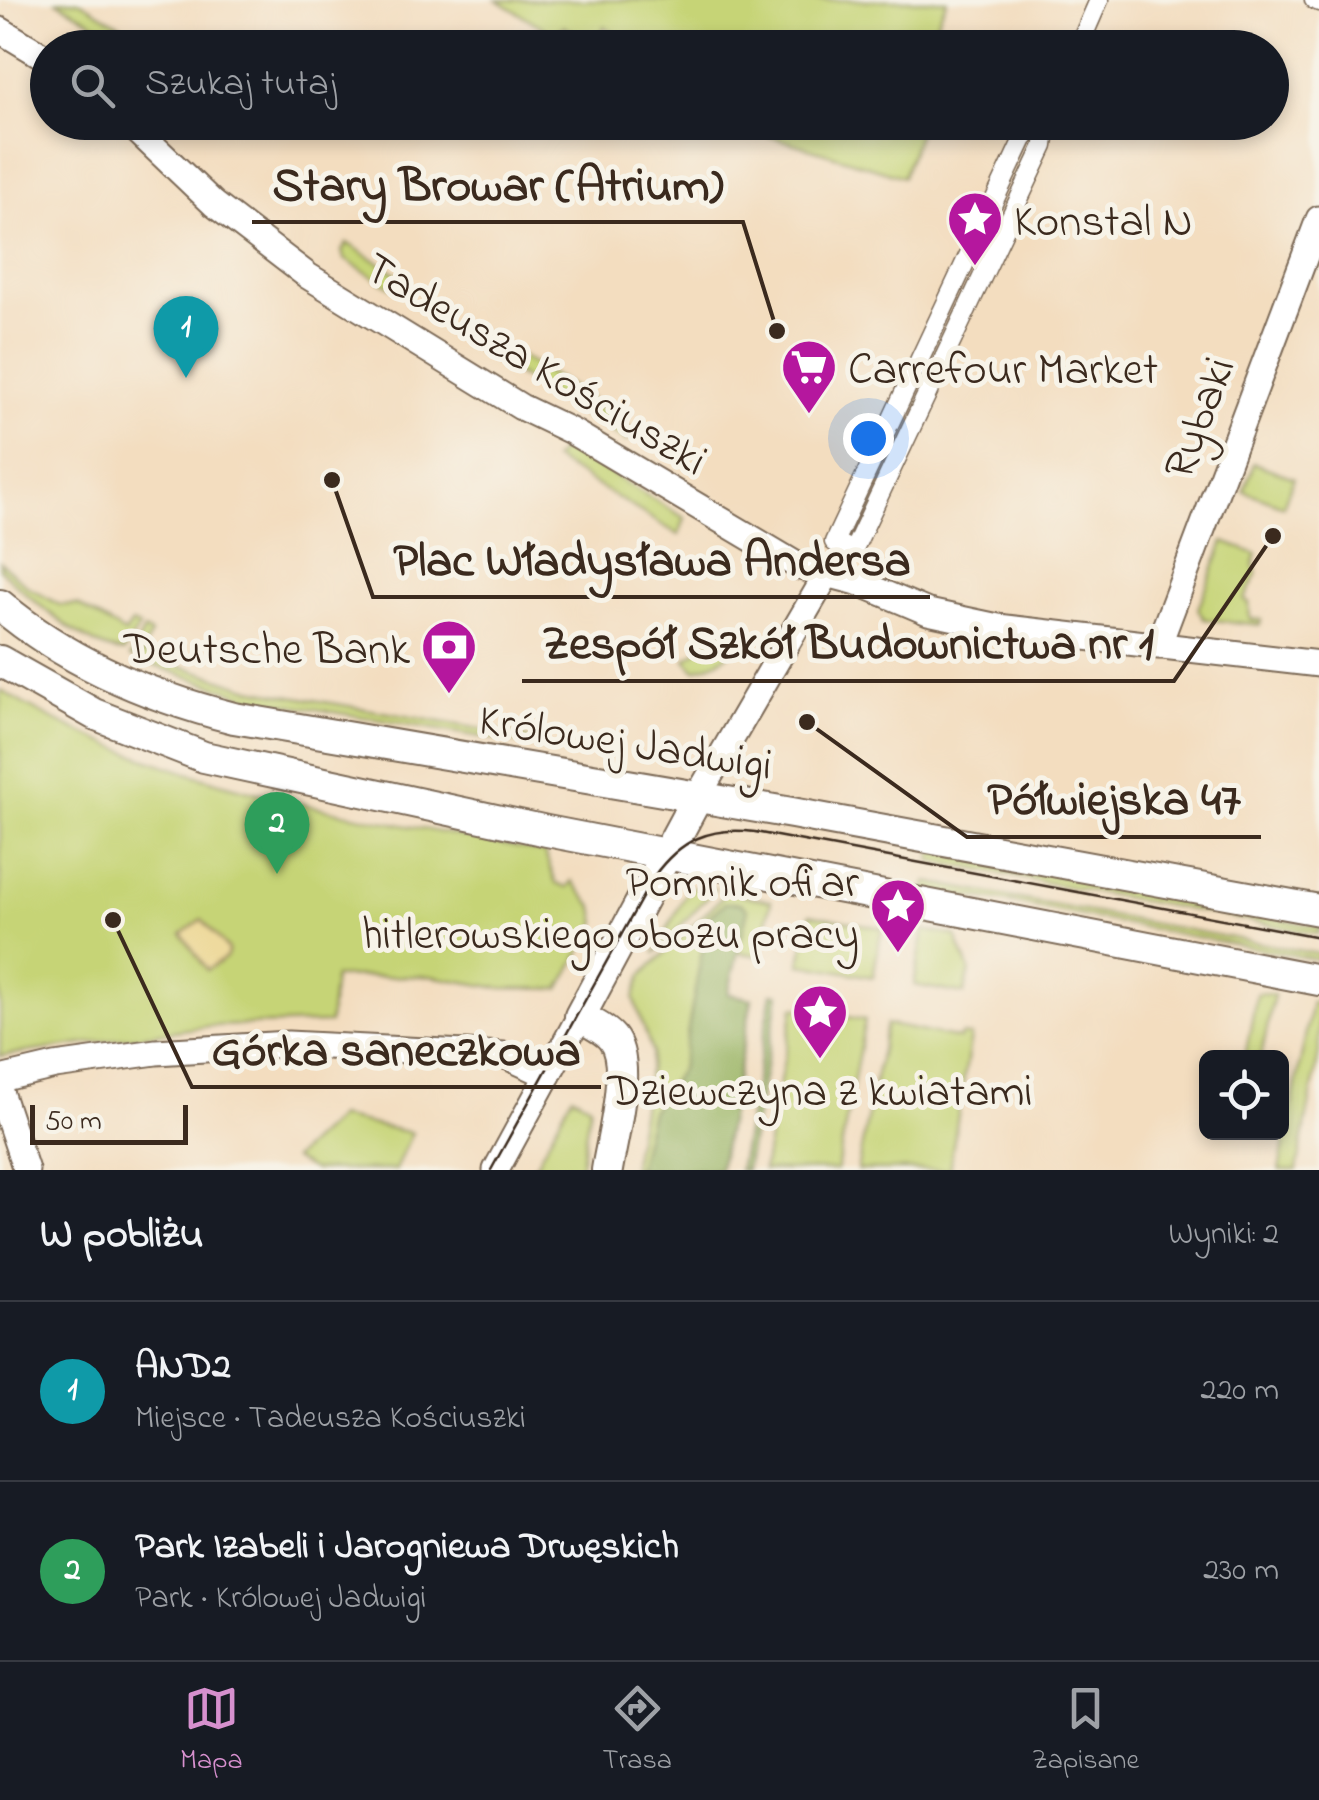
<!DOCTYPE html>
<html lang="pl">
<meta charset="utf-8">
<style>
:root{--surface:#171b24;--page:#242831;--text:#f1f3f6;--muted:#9ea1a6;--line:#363941;--accent:#d690ce}
body{margin:0;font-family:"Indie Flower",sans-serif;background:var(--page);color:var(--text)}
.controls{position:absolute;right:30px;bottom:30px;display:grid;overflow:hidden;border-radius:15px;box-shadow:0 5px 15px #0003}
.controls button{width:90px;height:90px;display:grid;place-items:center;padding:0;border:0;border-bottom:2px solid var(--line);background:var(--surface);color:var(--text);font:50px sans-serif}
.scale{position:absolute;left:30px;bottom:25px;width:158px;box-sizing:border-box;padding-left:10px;border:5px solid #3b2a1e;border-top:0;font-size:28px;line-height:35px;white-space:nowrap;color:#3b2a1e;-webkit-text-stroke:8px #f7f3e8;paint-order:stroke}
.you{position:absolute;left:868px;top:438px;width:35px;height:35px;margin:-25px;border:8px solid #fff;border-radius:50%;background:#1a73e8;box-shadow:0 0 0 15px #1a73e833}
.badge{display:grid;place-items:center;width:65px;height:65px;border-radius:50%;background:var(--accent);color:#fff;font-size:32px;font-weight:700}
.pin{position:absolute;translate:-50% -82px;filter:drop-shadow(0 2px 5px #0008)}
.pin::after{content:'';position:absolute;top:52px;width:35px;height:30px;background:inherit;clip-path:polygon(0 0,100% 0,50% 100%)}
.list{margin:0;padding:0;list-style:none}
h2{display:flex;justify-content:space-between;align-items:center;height:130px;margin:0;padding:0 40px;font-size:42px}
h2 small{font-size:32px;font-weight:400;color:var(--muted)}
.list li{display:grid;grid-template-columns:65px 1fr auto;gap:30px;align-items:center;box-sizing:border-box;height:180px;padding:0 40px;border-top:2px solid var(--line)}
.list b{display:block;font-size:38px;white-space:nowrap}
.list p{margin:0;font-size:32px;white-space:nowrap;color:var(--muted)}
.list em{font-size:32px;font-style:normal;color:var(--muted)}
.icon{flex:none;width:55px;height:55px;fill:none;stroke:currentColor;stroke-width:2;stroke-linecap:round;stroke-linejoin:round}
.map{position:relative;flex:none;width:1319px;height:1170px;overflow:hidden}
.search{position:absolute;background:var(--surface);box-shadow:0 5px 15px #0003;left:30px;right:30px;top:30px;height:110px;display:flex;align-items:center;gap:25px;box-sizing:border-box;padding:0 35px;border-radius:55px;color:var(--muted);font-size:38px}
.sheet{height:490px;background:var(--surface)}
nav{display:flex;justify-content:space-around;align-items:center;box-sizing:border-box;height:140px;border-top:2px solid var(--line);background:var(--surface);font-size:28px;color:var(--muted)}
nav a{display:grid;justify-items:center;gap:5px}
nav .on{color:var(--accent)}
.map>svg:first-child{display:block}
.green{fill:#c6d476;stroke:#807f4a;stroke-width:2.5}
.forest{fill:#9cb667;stroke:#6c7042;stroke-width:2.5}
.sand{fill:#eeda9e;stroke:#94825e;stroke-width:2.5}
.lines{fill:none;stroke-linecap:round;stroke-linejoin:round}
.pedestrian-casing{stroke:#7b6956;stroke-width:21}
.minor-casing{stroke:#7b6956;stroke-width:29}
.tertiary-casing{stroke:#7b6956;stroke-width:34}
.pedestrian{stroke:#fff;stroke-width:18}
.minor{stroke:#fff;stroke-width:25}
.tertiary{stroke:#fff;stroke-width:30}
.tram{stroke:#3b2a1e;stroke-width:2.5}
.labels{text-anchor:middle;stroke-width:10;stroke-linejoin:round;paint-order:stroke}
.poi-label{font-size:45px;fill:#3b2a1e;stroke:#f7f3e8;text-anchor:start}
.street-label{font-size:45px;fill:#3b2a1e;stroke:#f7f3e8}
.leader{fill:none;stroke:#3b2a1e;stroke-width:4}
.callout-dot{fill:#3b2a1e;stroke:#f7f3e8;stroke-width:4}
.callout-label{font-size:48px;text-anchor:middle;font-weight:bold;fill:#3b2a1e;stroke:#f7f3e8;stroke-width:10;stroke-linejoin:round;paint-order:stroke}
</style>
<div class="map">
<svg width="1319" height="1170" viewBox="0 0 1319 1170">
<rect width="100%" height="100%" fill="#f7f3e8"/>
<filter id="ink" filterUnits="userSpaceOnUse"><feTurbulence type="fractalNoise" baseFrequency=".01" numOctaves="2"/><feDisplacementMap in="SourceGraphic" scale="20" xChannelSelector="R" yChannelSelector="G"/><feConvolveMatrix kernelMatrix="1 2 1 2 8 2 1 2 1" color-interpolation-filters="sRGB"/></filter>
<filter id="wash" filterUnits="userSpaceOnUse"><feTurbulence type="fractalNoise" baseFrequency=".0048" numOctaves="4" result="noise"/><feDisplacementMap in="SourceGraphic" scale="40" xChannelSelector="R" yChannelSelector="G"/><feGaussianBlur stdDeviation="2.25" result="paint"/><feColorMatrix in="noise" values="0 0 0 0 0 0 0 0 0 0 0 0 0 0 0 0 0 1.4 0 .05"/><feComposite in="paint" operator="in"/></filter>
<g filter="url(#wash)">
<rect width="100%" height="100%" fill="#f3ddbf"/>
<g class="green">
<polygon points="78,0 157,47 134,47 57,1"/>
<polygon points="497,0 947,0 926,47 639,48 604,26 602,33 588,39 563,26 558,31 562,39"/>
<polygon points="727,123 922,123 903,177"/>
<polygon points="347,243 407,280 399,292 344,259 342,251"/>
<polygon points="475,328 594,401 594,407 633,430 627,441 458,338"/>
<polygon points="566,447 685,518 679,535 553,459"/>
<polygon points="1254,463 1294,478 1283,506 1244,491"/>
<polygon points="1224,542 1257,554 1253,565 1257,574 1244,600 1249,602 1250,619 1261,620 1260,625 1204,619 1198,609"/>
<path d="M 0,562 L 28,587 L 60,605 L 78,605 L 125,633 L 132,623 L 139,627 L 124,652 C 88,651 26,595 0,569 Z"/>
<path d="M 749,627 C 735,653 724,661 695,670 L 686,659 L 722,633 L 733,634 Z"/>
<polygon points="144,630 151,634 141,653 251,689 521,736 548,748 250,698 130,657"/>
<path d="M 0,690 C 166,791 358,814 545,853 L 556,884 L 567,888 L 572,881 L 594,907 L 597,922 L 560,989 L 499,988 L 429,976 L 334,977 L 329,1023 L 209,1026 L 0,1056 Z"/>
<polygon points="933,851 1319,927 1319,934 931,861"/>
<polygon points="927,882 1319,954 1319,960 1003,901 925,892"/>
<polygon points="694,887 715,889 654,954 687,892"/>
<polygon points="727,892 771,901 760,956 736,952 728,994 752,999 719,1170 631,1170 652,1052 634,998 642,975"/>
<polygon points="810,914 882,928 873,977 800,964"/>
<polygon points="924,930 956,936 970,971 964,994 914,985"/>
<polygon points="1257,993 1274,995 1261,1057 1245,1057"/>
<polygon points="1312,1002 1319,1003 1319,1053 1297,1170 1279,1170"/>
<polygon points="794,1007 865,1020 837,1170 763,1170"/>
<polygon points="886,1024 960,1039 961,1035 971,1036 949,1170 857,1170"/>
<polygon points="572,1095 590,1105 580,1170 533,1170"/>
<polygon points="338,1117 412,1133 395,1170 313,1170 293,1159"/>
</g>
<g class="forest">
<polygon points="725,903 740,903 748,909 728,994 752,999 719,1170 637,1170 651,1111 681,1069 708,917"/>
<polygon points="772,993 779,994 746,1170 739,1170"/>
</g>
<polygon class="sand" points="202,919 228,950 227,957 207,970 182,934"/>
</g>
<g filter="url(#ink)">
<g class="lines">
<g class="pedestrian-casing">
<g id="pedestrian">
<polyline points="1314,0 1319,2"/>
<polyline points="1078,48 1099,0"/>
<polyline points="1038,122 1023,139 834,542 853,551 1044,146 1047,122"/>
</g>
</g>
<g class="minor-casing">
<g id="minor">
<polyline points="0,30 48,59"/>
<polyline points="128,122 214,204 308,276 521,407 571,431 800,567 857,582 928,612 998,627 1319,664"/>
<polyline points="1158,646 1319,219"/>
<polyline points="698,796 826,576"/>
<polyline points="0,1079 55,1066 156,1052 288,1044 504,1055 548,1075"/>
<polyline points="0,1092 26,1170"/>
<polyline points="496,1170 580,1016"/>
</g>
</g>
<g class="tertiary-casing">
<g id="tertiary">
<path d="M 0,605 C 66,661 151,697 234,718 L 792,813 L 1319,910"/>
<polyline points="0,661 94,714 204,757 547,831 1319,980"/>
<path d="M 607,1170 C 612,1138 633,1064 612,1038 C 605,1029 590,1023 580,1016 L 698,796"/>
</g>
</g>
<use href="#pedestrian" class="pedestrian"/>
<use href="#minor" class="minor"/>
<use href="#tertiary" class="tertiary"/>
<path class="tram" d="M 491,1170 L 654,876 C 680,840 710,826 755,832 L 1319,937"/>
</g>
</g>
<defs>
<g id="sight-pin" transform="scale(2.875)"><path d="M0 17L-7.5 6A9.5 9.5 0 1 1 7.5 6Z" fill="#b5179e" stroke="#f7f3e8"/><path d="M0-6L1.8-2.2L6-1.7L2.9 1.2L3.7 5.4L0 3.3L-3.7 5.4L-2.9 1.2L-6-1.7L-1.8-2.2Z" fill="#fff"/></g>
<g id="supermarket-pin" transform="scale(2.875)"><path d="M0 17L-7.5 6A9.5 9.5 0 1 1 7.5 6Z" fill="#b5179e" stroke="#f7f3e8"/><path d="M-6-5.5h2.5l.6 2H6L4.5 2H-2.5L-4.4-4H-6ZM-1.5 3.2a1.3 1.3 0 1 0 .1 0ZM3 3.2a1.3 1.3 0 1 0 .1 0Z" fill="#fff"/></g>
<g id="bank-pin" transform="scale(2.875)"><path d="M0 17L-7.5 6A9.5 9.5 0 1 1 7.5 6Z" fill="#b5179e" stroke="#f7f3e8"/><path d="M-6-4H6V4H-6ZM0-2.3a2.3 2.3 0 1 0 0 4.6a2.3 2.3 0 1 0 0-4.6Z" fill="#fff"/></g>
</defs>
<g fill-rule="evenodd">
<use href="#sight-pin" x="975" y="219"/>
<use href="#supermarket-pin" x="809" y="367"/>
<use href="#bank-pin" x="449" y="647"/>
<use href="#sight-pin" x="898" y="906"/>
<use href="#sight-pin" x="820" y="1012"/>
</g>
<g class="labels">
<g class="poi-label">
<text x="1014" y="235">Konstal N</text>
<text x="848" y="383">Carrefour Market</text>
<text x="410" y="663" text-anchor="end">Deutsche Bank</text>
<text x="859" y="896" text-anchor="end">Pomnik ofiar<tspan x="859" dy="52">hitlerowskiego obozu pracy</tspan></text>
<text x="820" y="1105" text-anchor="middle">Dziewczyna z kwiatami</text>
</g>
<g class="street-label">
<text transform="translate(537 362) rotate(31)" y="16">Tadeusza Kościuszki</text>
<text transform="translate(1197 417) rotate(-69)" y="16">Rybaki</text>
<text transform="translate(626 740) rotate(9)" y="16">Królowej Jadwigi</text>
</g>
</g>
<path class="leader" d="M777 331L743 222H252M332 480L373 597H930M1273 536L1174 681H522M807 722L967 837H1261M113 920L192 1087H601"/>
<g class="callout-dot">
<circle cx="777" cy="331" r="10"/>
<circle cx="332" cy="480" r="10"/>
<circle cx="1273" cy="536" r="10"/>
<circle cx="807" cy="722" r="10"/>
<circle cx="113" cy="920" r="10"/>
</g>
<g class="callout-label">
<text x="498" y="200">Stary Browar (Atrium)</text>
<text x="652" y="575">Plac Władysława Andersa</text>
<text x="848" y="658">Zespół Szkół Budownictwa nr 1</text>
<text x="1114" y="814">Półwiejska 47</text>
<text x="396" y="1065">Górka saneczkowa</text>
</g>
</svg>
<div class="controls">
<button><svg class="icon" aria-label="locate" viewBox="0 0 24 24"><circle cx="12" cy="12" r="6"/><path d="M12 2v4M12 18v4M2 12h4M18 12h4"/></svg></button>
</div>
<div class="scale">50 m</div>
<div class="you"></div>
<div class="pin badge" style="left:186px;top:378px;background:#0f9aa8">1</div>
<div class="pin badge" style="left:277px;top:874px;background:#2e9e5b">2</div>
<div class="search"><svg class="icon" aria-label="search" viewBox="0 0 24 24"><circle cx="10" cy="10" r="6"/><path d="M15 15l6 6"/></svg>Szukaj tutaj</div>
</div>
<section class="sheet">
<h2>W pobliżu<small>Wyniki: 2</small></h2>
<ul class="list">
<li><span class="badge" style="background:#0f9aa8">1</span><div><b>AND2</b><p>Miejsce · Tadeusza Kościuszki</p></div><em>220 m</em></li>
<li><span class="badge" style="background:#2e9e5b">2</span><div><b>Park Izabeli i Jarogniewa Drwęskich</b><p>Park · Królowej Jadwigi</p></div><em>230 m</em></li>
</ul>
</section>
<nav>
<a class="on"><svg class="icon" aria-label="map" viewBox="0 0 24 24"><path d="M3 6l6-2 6 2 6-2v14l-6 2-6-2-6 2zM9 4v14M15 6v14"/></svg>Mapa</a>
<a><svg class="icon" aria-label="directions" viewBox="0 0 24 24"><path d="M12 3l9 9-9 9-9-9zM9 14v-3h6M13 9l2 2-2 2"/></svg>Trasa</a>
<a><svg class="icon" aria-label="saved" viewBox="0 0 24 24"><path d="M7 4h10v16l-5-4-5 4z"/></svg>Zapisane</a>
</nav>
